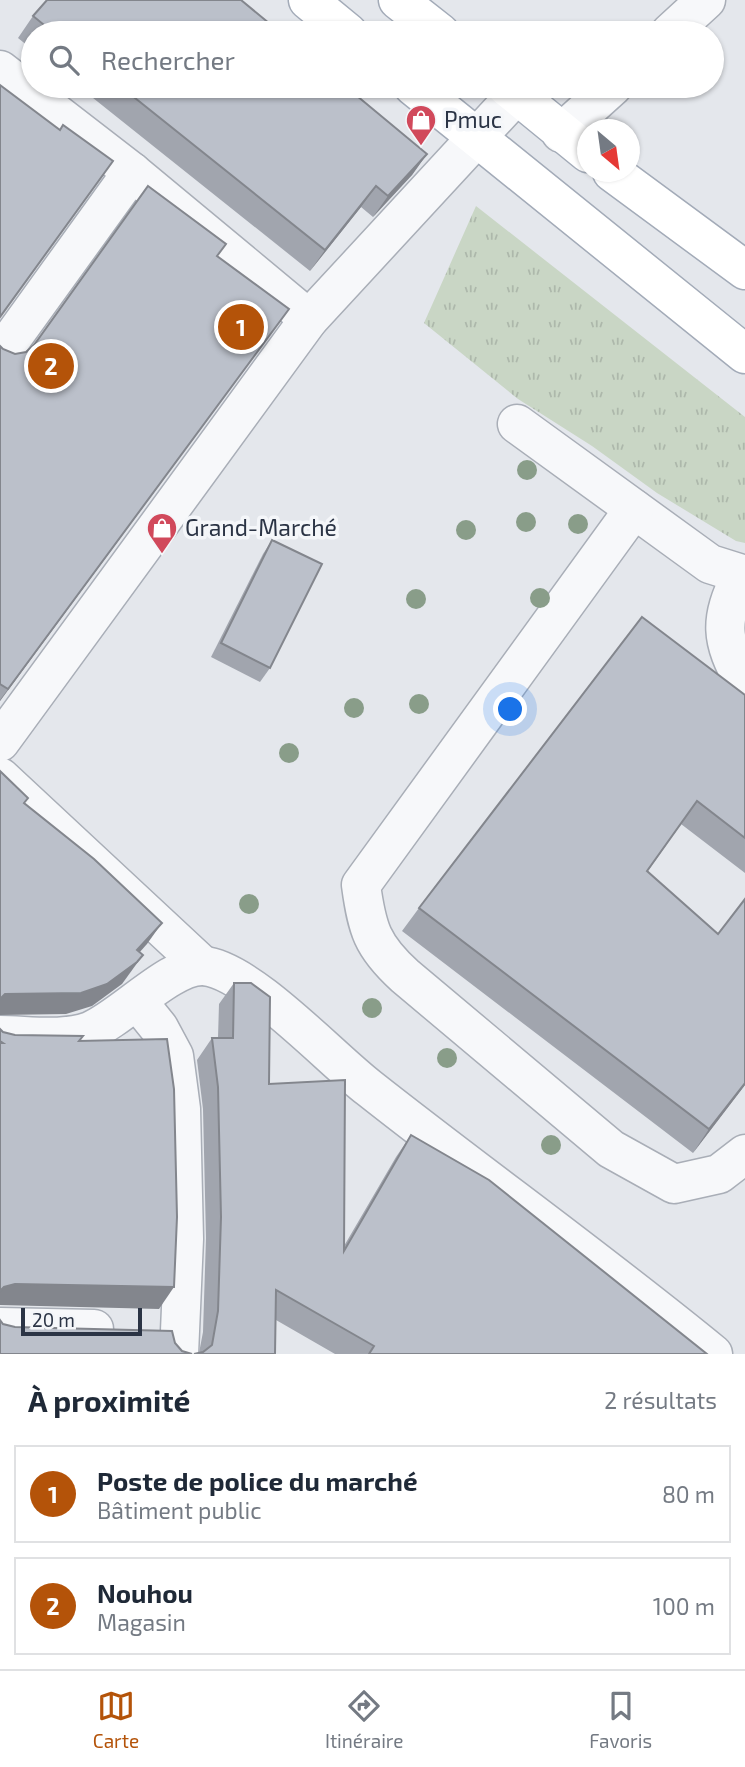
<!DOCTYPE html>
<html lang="fr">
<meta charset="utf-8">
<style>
:root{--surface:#fff;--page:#f6f6f7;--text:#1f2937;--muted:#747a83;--line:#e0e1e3;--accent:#b45309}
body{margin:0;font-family:"Exo 2",sans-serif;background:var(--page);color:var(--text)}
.compass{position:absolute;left:577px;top:119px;width:63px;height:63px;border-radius:50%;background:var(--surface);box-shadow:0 2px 5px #0004;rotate:151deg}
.scale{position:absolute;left:21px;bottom:18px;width:121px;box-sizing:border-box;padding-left:7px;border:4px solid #2b3445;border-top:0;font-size:19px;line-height:24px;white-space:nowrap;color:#2b3445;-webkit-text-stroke:5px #f4f6f9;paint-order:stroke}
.you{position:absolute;left:511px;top:710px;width:24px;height:24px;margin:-18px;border:5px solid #fff;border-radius:50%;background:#1a73e8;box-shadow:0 0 0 10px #1a73e833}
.badge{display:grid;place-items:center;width:46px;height:46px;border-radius:50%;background:var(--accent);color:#fff;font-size:23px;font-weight:700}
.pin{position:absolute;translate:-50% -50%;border:4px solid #fff;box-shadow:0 2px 7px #0006}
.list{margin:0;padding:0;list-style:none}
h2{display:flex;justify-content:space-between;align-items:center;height:91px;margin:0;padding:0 28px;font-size:30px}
h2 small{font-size:23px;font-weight:400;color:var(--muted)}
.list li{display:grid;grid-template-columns:46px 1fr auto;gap:21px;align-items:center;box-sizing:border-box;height:98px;margin:0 14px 14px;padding:0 14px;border:2px solid var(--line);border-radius:0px}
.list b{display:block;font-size:26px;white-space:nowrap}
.list p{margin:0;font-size:23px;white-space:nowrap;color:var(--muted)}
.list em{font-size:23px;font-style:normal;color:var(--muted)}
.icon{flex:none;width:38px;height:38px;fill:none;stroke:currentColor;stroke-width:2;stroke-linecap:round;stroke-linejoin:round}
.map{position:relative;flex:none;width:745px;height:1354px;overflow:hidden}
.search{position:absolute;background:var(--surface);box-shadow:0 2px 5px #0004;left:21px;right:21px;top:21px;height:77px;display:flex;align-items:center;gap:18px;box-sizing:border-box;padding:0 24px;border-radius:38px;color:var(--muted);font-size:26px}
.sheet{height:315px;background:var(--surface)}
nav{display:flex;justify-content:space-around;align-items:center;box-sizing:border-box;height:98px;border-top:2px solid var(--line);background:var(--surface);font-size:19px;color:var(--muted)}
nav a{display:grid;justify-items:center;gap:4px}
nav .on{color:var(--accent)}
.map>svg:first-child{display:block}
.grass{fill:url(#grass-tufts)}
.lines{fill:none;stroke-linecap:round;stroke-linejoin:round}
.minor-casing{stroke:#a9aeb7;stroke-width:41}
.major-casing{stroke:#a3abb8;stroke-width:41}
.minor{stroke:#f7f8fa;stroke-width:38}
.major{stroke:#fff;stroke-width:38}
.tree{fill:#899d89}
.wall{fill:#a1a5ae}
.shaded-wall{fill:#83868d}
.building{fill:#bbc0ca;stroke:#83868d;stroke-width:2}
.labels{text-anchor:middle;stroke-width:7;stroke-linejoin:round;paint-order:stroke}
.poi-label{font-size:23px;fill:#2b3445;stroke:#f4f6f9;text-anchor:start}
</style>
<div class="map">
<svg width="745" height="1354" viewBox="0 0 745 1354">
<defs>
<pattern id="grass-tufts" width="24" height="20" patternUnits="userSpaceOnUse" patternTransform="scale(1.75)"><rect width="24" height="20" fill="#c9d6c5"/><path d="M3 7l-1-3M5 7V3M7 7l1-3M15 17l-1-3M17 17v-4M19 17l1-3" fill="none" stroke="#adb8ab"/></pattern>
</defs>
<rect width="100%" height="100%" fill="#e4e7ec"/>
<polygon class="grass" points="476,206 745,417 745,543 736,541 657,493 592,446 518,399 424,323"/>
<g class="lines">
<g class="minor-casing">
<g id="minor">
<polyline points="670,33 706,0"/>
<polyline points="0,70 132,172 309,319"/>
<polyline points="561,133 613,86"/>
<polyline points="0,355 132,172"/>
<polyline points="517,424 710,564 745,575"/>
<path d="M 634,509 L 361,885 C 367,929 372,946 405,976 L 611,1149 L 674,1184 L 719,1174 L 745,1154"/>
<path d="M 741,575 C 719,621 720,639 745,684"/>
<polyline points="0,742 309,319 517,94"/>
<polyline points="0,777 203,966"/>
<polyline points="138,1002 159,1028 174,1056 181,1109 184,1239 179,1354"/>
<path d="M 0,1035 C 28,1035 63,1041 90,1031 C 122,1018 171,964 204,966 C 249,970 331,1059 369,1088 C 483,1178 601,1262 713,1354"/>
<polyline points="0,1327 94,1329"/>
</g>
</g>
<g class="major-casing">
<g id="major">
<polyline points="308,0 348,33"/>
<polyline points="398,0 440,33"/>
<polyline points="413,86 745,354"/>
<polyline points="506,86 588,153"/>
<polyline points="612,172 745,270"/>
</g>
</g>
<use href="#minor" class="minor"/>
<use href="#major" class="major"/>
</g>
<g class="tree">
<circle cx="527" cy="470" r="10"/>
<circle cx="526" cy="522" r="10"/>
<circle cx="578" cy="524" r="10"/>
<circle cx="466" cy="530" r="10"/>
<circle cx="540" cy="598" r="10"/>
<circle cx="416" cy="599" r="10"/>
<circle cx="419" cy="704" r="10"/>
<circle cx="354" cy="708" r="10"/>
<circle cx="289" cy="753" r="10"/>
<circle cx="249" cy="904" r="10"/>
<circle cx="372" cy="1008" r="10"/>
<circle cx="447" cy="1058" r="10"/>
<circle cx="551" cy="1145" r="10"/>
</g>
<g class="wall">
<polygon points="33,16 281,33 33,33 33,50 18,38"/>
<polygon points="78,86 345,86 427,154 412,175 373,217 361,207 310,271"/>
<polygon points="217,256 272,332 0,701 0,346 3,349 15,354 26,352"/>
<polygon points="272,540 270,668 260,682 211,657 263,554"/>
<polygon points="745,695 745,873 681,824 648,871 745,1085 693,1153 402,931 419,908"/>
<polygon points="234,983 269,1084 344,1246 396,1157 411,1135 707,1354 335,1354 276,1320 275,1354 199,1353 203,1332 206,1238 203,1109 197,1060 212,1038 218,1038 219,1004"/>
</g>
<g class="shaded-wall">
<polygon points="427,154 412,175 373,217 388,196"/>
<polygon points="376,186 361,207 310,271 325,250"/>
<polygon points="289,309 272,332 0,701 0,700"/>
<polygon points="162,923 147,944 122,972 137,950"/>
<polygon points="143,955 122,984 92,1006 66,1014 0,1015 0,999 5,994"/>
<polygon points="745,1083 745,1085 693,1153 709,1129"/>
<polygon points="15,1284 174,1287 159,1309 0,1305 0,1291 4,1287"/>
</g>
<g class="building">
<polygon points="47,0 241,0 281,33 54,33 33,16"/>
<polygon points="0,85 60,130 63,125 113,161 0,317"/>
<polygon points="120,86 345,86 427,154 388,196 376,186 325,250"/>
<polygon points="148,186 226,244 217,256 289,309 8,689 0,684 0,346 3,349 15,354 26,352 34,345"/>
<polygon points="272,540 322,564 270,668 221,643"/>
<polygon points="642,617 745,695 745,838 697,801 647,871 718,934 745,899 745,1083 709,1129 419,908"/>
<polygon points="0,771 28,798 24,803 94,859 162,923 137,950 143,955 137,962 107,984 81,993 5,994 0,999"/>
<polygon points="234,983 251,983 270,997 269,1084 345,1080 344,1251 411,1135 489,1180 707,1354 369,1354 374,1346 276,1290 275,1354 194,1354 203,1352 212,1345 218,1311 221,1217 218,1087 212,1038 233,1038"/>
<polygon points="0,1029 3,1032 15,1035 83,1036 79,1041 167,1039 174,1089 177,1217 174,1287 15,1284 4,1287 0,1291 0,1043 3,1043 0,1041"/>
<polygon points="0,1320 3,1324 15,1327 172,1331 175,1343 182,1351 192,1354 0,1354"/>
</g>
<defs>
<g id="shop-pin" transform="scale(1.575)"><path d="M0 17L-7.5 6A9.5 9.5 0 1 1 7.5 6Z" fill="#d1495b" stroke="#f4f6f9"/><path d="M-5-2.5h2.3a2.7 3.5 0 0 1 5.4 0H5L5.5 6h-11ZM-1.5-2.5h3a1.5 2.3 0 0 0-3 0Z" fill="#fff"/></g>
</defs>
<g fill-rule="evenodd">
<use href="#shop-pin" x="421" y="120"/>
<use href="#shop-pin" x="162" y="528"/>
</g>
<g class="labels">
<g class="poi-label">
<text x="444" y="128">Pmuc</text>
<text x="185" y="536">Grand-Marché</text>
</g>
</g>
</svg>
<svg class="compass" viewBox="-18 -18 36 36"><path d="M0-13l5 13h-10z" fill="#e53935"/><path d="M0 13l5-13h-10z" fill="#747a83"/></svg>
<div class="scale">20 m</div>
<div class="you"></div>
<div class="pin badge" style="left:241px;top:327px">1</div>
<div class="pin badge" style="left:51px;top:366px">2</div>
<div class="search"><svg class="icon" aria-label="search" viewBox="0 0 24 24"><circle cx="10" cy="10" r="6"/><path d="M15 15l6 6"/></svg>Rechercher</div>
</div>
<section class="sheet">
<h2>À proximité<small>2 résultats</small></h2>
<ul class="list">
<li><span class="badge">1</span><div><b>Poste de police du marché</b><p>Bâtiment public</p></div><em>80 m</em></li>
<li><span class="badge">2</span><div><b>Nouhou</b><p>Magasin</p></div><em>100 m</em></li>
</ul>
</section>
<nav>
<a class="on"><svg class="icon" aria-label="map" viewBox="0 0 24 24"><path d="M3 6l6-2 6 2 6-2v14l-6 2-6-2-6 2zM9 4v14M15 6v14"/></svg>Carte</a>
<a><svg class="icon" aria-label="directions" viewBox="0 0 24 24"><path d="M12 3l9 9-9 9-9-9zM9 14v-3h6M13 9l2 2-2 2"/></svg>Itinéraire</a>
<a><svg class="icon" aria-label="saved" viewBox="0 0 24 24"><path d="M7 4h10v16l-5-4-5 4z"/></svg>Favoris</a>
</nav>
